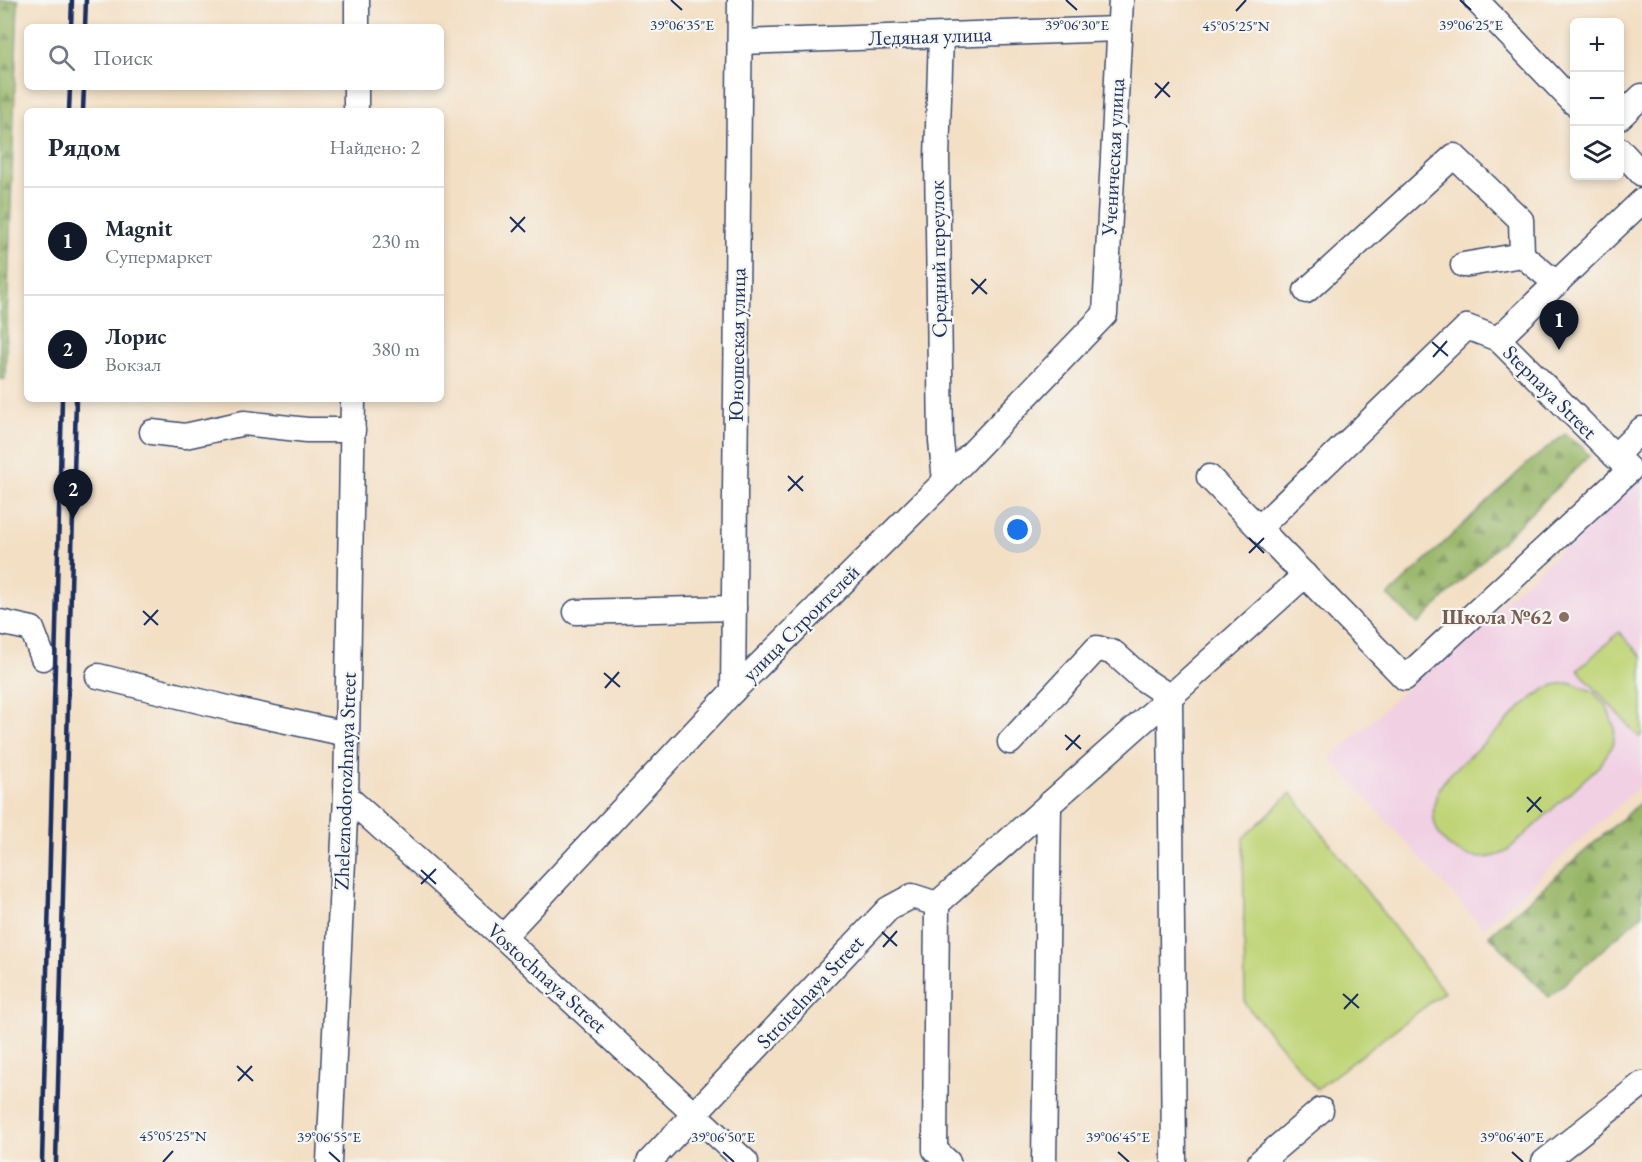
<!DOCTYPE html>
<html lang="ru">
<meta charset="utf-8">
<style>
:root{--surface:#fff;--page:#f6f6f7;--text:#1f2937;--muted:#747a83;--line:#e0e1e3;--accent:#111827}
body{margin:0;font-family:"EB Garamond",serif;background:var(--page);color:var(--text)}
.controls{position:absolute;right:18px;top:18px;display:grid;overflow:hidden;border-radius:9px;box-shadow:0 3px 9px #0003}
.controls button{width:54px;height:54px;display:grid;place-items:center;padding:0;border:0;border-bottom:2px solid var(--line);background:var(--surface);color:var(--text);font:30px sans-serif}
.you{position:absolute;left:1018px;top:530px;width:21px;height:21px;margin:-15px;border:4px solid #fff;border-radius:50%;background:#1a73e8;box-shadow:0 0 0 9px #1a73e833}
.badge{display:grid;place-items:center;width:39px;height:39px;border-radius:50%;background:var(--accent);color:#fff;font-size:20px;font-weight:700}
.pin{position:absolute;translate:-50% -50px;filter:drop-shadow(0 2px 3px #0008)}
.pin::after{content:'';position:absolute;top:32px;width:21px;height:18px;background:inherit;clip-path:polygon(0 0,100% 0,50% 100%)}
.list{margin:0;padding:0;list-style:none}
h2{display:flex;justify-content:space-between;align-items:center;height:78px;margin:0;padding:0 24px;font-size:26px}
h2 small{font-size:20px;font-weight:400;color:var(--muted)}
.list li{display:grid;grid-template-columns:39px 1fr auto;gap:18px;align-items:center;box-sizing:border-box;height:108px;padding:0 24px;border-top:2px solid var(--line)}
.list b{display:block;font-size:22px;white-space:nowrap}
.list p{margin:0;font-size:20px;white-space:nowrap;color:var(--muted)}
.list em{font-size:20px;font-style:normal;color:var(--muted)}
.icon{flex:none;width:33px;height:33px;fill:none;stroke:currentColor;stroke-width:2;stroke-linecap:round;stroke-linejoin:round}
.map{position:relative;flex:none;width:1642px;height:1162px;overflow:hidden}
.search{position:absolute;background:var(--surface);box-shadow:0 3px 9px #0003;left:24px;top:24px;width:420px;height:66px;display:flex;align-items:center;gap:15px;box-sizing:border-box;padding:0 21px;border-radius:9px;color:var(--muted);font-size:22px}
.panel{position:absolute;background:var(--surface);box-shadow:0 3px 9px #0003;left:24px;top:108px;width:420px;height:294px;border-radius:9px}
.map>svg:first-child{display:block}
.built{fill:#f1d0e3}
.forest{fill:url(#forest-firs);stroke:#5a7263;stroke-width:1.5}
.garden{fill:#c0d477;stroke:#6e826a;stroke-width:1.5}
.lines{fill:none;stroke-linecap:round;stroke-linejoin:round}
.minor-casing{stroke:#3b496d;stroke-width:27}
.minor{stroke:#fff;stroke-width:24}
.rail{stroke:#1b2f5e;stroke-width:4.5}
.ticks{fill:none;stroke:#1b2f5e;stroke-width:2}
.education-dot{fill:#8d6e63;stroke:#f6f6f2;stroke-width:2}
.labels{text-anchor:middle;stroke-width:4.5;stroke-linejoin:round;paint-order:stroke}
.street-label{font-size:21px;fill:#1b2f5e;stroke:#f6f6f2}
.education-label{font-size:21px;font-weight:bold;fill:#785e54;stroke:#f6f6f2;text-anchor:end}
.ticks-label{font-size:15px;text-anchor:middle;fill:#1b2f5e;stroke:#f6f6f2;stroke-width:4.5;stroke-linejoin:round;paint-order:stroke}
</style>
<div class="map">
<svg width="1642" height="1162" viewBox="0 0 1642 1162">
<defs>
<pattern id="forest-firs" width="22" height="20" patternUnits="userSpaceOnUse" patternTransform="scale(1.5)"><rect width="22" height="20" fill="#98b668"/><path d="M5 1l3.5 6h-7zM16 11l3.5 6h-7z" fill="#7b9459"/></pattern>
</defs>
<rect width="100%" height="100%" fill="#f6f6f2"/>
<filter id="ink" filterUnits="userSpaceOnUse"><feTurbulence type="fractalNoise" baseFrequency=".0167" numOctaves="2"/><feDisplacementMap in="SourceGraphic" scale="12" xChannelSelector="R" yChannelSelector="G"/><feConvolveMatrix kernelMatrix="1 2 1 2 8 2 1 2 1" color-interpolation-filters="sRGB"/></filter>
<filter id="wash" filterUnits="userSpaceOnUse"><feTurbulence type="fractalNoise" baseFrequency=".008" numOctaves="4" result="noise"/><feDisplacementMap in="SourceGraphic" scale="24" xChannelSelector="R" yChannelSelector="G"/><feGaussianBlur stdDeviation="1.35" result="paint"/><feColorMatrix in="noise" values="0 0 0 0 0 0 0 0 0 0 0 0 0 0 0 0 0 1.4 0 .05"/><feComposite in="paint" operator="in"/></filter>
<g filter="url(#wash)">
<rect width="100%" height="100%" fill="#f3dfc4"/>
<polygon class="built" points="1642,477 1642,784 1483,928 1330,758"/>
<g class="forest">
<polygon points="0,0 18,0 5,379 0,379"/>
<polygon points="1565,434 1582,447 1589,456 1418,624 1388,596 1528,463"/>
<polygon points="1642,801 1642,915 1549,997 1489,935"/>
</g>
<g class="garden">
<polygon points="1619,632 1642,657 1642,735 1639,737 1578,670"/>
<path d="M 1572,683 L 1594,692 L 1607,707 L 1615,729 L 1613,745 L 1600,765 L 1506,852 C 1468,871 1422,840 1436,797 C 1437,791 1441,786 1444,781 C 1458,764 1478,749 1494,734 C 1509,720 1524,702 1542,691 C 1551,684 1561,683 1572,683 Z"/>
<polygon points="1291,793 1444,992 1317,1089 1245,1004 1243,838"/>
</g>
</g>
<g filter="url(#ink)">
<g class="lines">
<g class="minor-casing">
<g id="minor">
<polyline points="1476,0 1574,103"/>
<polyline points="357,27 357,0"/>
<polyline points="941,36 937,158 941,441 945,481"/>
<polyline points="740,42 1119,29"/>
<polyline points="356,111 356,87"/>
<polyline points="1620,117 1642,96"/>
<polyline points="1620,150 1642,174"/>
<polyline points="1642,201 1498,339 1615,456 1642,429"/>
<polyline points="1463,265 1522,255 1557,284"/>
<polyline points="1306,291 1454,156 1521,220 1522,255"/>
<polyline points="152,432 185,436 244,423 307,430 353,430"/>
<polyline points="1209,477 1405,678 1630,470 1615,456"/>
<polyline points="1259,528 1467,327 1498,339"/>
<polyline points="576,612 734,608"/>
<polyline points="0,622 32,629 43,658"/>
<polyline points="98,676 236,710 347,734"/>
<polyline points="733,691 740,0"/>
<polyline points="1010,742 1097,648 1114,653 1143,679 1170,697 1305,575"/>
<polyline points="346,796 503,937 746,1162"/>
<polyline points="503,937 733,691 945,481 1105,314 1121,0"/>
<polyline points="329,1162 346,796 353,399"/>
<polyline points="649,1162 888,909 912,896 937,904"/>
<polyline points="948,1162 935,1150 937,904 1170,697 1174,1162"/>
<polyline points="1044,1162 1049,804"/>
<polyline points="1260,1162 1321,1110"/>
<polyline points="1544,1162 1642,1084"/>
</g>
</g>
<use href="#minor" class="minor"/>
<g class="rail">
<polyline points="71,27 72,0"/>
<polyline points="85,27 86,0"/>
<polyline points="69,111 70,87"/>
<polyline points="83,111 84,87"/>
<polyline points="42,1162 62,399"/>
<polyline points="56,1162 76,399"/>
</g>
</g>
</g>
<path class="ticks" d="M 671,0 L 682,10M 1066,0 L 1077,10M 1460,0 L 1471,10M 1236,11 L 1246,0M 1155,83 L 1170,97M 1155,98 L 1169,82M 510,217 L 525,232M 511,232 L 525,217M 971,279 L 987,294M 972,294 L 986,279M 1432,342 L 1448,356M 1433,357 L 1447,341M 788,476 L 803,491M 788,491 L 803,476M 1249,538 L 1264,553M 1249,553 L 1264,538M 143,611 L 158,625M 144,625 L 158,610M 604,673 L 620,687M 605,688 L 619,672M 1065,735 L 1081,749M 1066,750 L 1080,735M 1527,797 L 1542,812M 1527,812 L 1541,797M 421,870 L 436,884M 421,884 L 436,869M 882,932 L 897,946M 883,947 L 897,931M 1343,994 L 1359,1008M 1344,1009 L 1358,994M 237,1066 L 253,1081M 238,1081 L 252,1066M 329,1152 L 340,1162M 723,1152 L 734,1162M 1118,1152 L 1129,1162M 1512,1152 L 1523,1162M 163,1162 L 173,1151"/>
<circle class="education-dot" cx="1564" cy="617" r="6"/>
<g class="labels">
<g class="street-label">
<text transform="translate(930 36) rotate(-2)" y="7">Ледяная улица</text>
<text transform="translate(1113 157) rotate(-87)" y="7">Ученическая улица</text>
<text transform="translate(938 259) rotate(-91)" y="7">Средний переулок</text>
<text transform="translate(737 345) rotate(-89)" y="7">Юношеская улица</text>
<text transform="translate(1550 392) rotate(45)" y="7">Stepnaya Street</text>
<text transform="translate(801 623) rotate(-45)" y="7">улица Строителей</text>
<text transform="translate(345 781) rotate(-88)" y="7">Zheleznodorozhnaya Street</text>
<text transform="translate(547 978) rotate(42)" y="7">Vostochnaya Street</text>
<text transform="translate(810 992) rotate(-47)" y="7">Stroitelnaya Street</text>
</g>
<g class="education-label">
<text x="1552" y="624">Школа №62</text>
</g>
</g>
<g class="ticks-label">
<text x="682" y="30">39°06'35"E</text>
<text x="1077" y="30">39°06'30"E</text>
<text x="1471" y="30">39°06'25"E</text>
<text x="1236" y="31">45°05'25"N</text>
<text x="173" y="1141">45°05'25"N</text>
<text x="329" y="1142">39°06'55"E</text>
<text x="723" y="1142">39°06'50"E</text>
<text x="1118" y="1142">39°06'45"E</text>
<text x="1512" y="1142">39°06'40"E</text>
</g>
</svg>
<div class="controls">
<button>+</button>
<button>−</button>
<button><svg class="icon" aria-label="layers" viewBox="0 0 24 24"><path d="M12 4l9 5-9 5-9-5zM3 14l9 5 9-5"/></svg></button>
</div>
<div class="you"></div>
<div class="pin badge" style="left:1559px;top:350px">1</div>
<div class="pin badge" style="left:73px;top:519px">2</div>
<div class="search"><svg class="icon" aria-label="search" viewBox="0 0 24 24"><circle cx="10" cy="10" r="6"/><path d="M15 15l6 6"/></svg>Поиск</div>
<section class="panel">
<h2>Рядом<small>Найдено: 2</small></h2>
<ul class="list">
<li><span class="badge">1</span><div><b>Magnit</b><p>Супермаркет</p></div><em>230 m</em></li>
<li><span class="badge">2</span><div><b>Лорис</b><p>Вокзал</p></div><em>380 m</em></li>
</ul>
</section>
</div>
